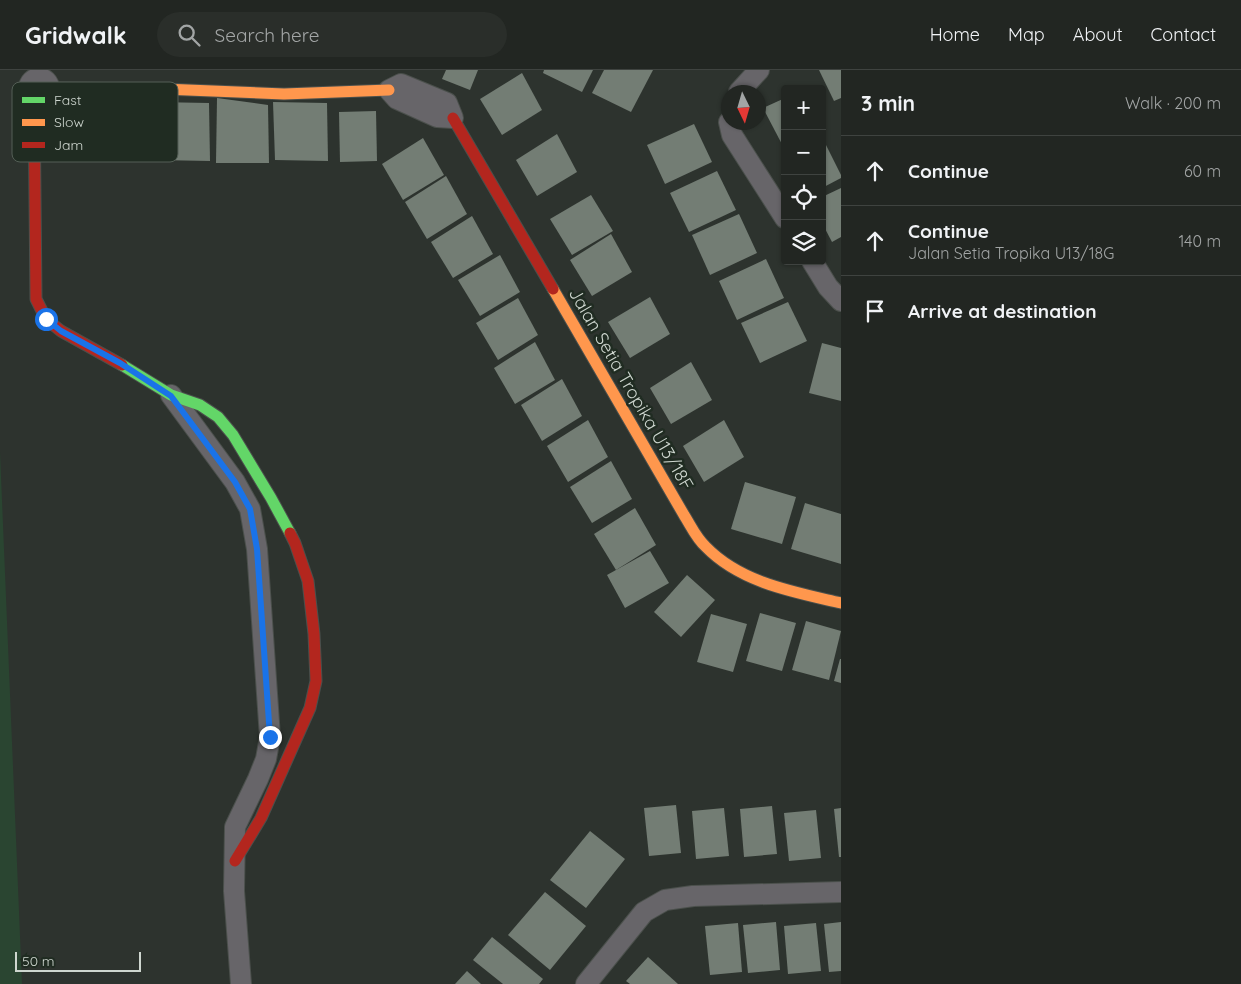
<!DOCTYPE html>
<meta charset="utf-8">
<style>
:root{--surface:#222622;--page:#2a2e2a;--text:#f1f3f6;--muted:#a2a5a5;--line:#3f4340}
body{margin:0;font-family:Quicksand,sans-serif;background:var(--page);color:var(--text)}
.controls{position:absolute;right:15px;top:15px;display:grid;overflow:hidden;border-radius:5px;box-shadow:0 1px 4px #0004}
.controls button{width:45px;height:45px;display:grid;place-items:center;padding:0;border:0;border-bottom:1px solid var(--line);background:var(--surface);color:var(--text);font:25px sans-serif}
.compass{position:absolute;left:721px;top:15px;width:45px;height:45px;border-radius:50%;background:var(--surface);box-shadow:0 1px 4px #0004;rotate:175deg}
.scale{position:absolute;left:15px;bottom:12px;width:126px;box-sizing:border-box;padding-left:5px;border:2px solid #ced6cf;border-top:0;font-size:14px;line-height:18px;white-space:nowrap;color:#ced6cf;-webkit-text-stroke:4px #202c22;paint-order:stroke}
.stop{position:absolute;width:15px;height:15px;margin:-11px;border:4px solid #1a73e8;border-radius:50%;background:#fff}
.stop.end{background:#1a73e8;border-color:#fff;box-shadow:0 1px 5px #0008}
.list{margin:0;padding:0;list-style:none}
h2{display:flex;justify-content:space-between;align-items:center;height:65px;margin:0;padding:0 20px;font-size:21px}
h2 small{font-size:16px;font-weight:400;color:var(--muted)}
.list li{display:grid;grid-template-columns:32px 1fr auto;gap:15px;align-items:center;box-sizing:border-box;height:70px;padding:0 20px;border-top:1px solid var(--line)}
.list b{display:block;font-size:19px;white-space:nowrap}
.list p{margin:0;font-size:16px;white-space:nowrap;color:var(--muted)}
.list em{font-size:16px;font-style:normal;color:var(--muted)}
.icon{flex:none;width:28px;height:28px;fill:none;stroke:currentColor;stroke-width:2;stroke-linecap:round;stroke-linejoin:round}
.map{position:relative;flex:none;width:841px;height:914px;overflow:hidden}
header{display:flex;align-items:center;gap:30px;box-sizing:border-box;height:70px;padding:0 25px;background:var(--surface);border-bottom:1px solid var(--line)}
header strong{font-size:24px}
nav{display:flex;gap:28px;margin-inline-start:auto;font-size:18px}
.search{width:350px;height:45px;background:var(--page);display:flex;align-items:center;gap:12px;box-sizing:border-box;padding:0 18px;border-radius:28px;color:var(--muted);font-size:19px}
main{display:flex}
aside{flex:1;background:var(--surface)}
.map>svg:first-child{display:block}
.green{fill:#2a4531}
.building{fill:#737d74}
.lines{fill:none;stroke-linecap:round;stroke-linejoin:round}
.street-casing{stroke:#4b504c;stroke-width:22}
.fast-casing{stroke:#4b504c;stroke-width:13}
.slow-casing{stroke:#4b504c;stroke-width:13}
.jam-casing{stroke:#4b504c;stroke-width:13}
.street{stroke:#676569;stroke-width:20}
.fast{stroke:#63d668;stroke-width:11}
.slow{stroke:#ff974d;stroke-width:11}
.jam{stroke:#b3261e;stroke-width:11}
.route{stroke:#1a73e8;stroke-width:6}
.labels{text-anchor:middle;stroke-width:5;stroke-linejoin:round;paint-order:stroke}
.street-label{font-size:18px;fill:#ced6cf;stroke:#202c22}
.key{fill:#202c22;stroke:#545f56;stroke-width:1}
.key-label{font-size:14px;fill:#ced6cf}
</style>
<header>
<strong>Gridwalk</strong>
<div class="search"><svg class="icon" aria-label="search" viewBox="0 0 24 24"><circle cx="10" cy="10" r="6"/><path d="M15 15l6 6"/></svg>Search here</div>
<nav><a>Home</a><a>Map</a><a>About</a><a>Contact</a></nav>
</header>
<main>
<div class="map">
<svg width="841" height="914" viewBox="0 0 841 914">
<rect width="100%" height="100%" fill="#2d332e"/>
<polygon class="green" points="0,382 22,914 0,914"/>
<g class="building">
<polygon points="446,0 478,0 470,20 442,9"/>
<polygon points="544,0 593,0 582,22 543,3"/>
<polygon points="604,0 653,0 631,42 592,23"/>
<polygon points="819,0 841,0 841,28 834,31"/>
<polygon points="522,3 542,40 502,65 480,29"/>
<polygon points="217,28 268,35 269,93 216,93"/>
<polygon points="785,28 785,80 763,38"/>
<polygon points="155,32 209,33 210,91 158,90"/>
<polygon points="273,32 327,33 328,91 275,90"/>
<polygon points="376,41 377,91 340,92 339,42"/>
<polygon points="694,54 712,92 665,114 647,75"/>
<polygon points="557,64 577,102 537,126 516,90"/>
<polygon points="822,67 841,105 841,108 822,118"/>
<polygon points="423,68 444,105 403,130 382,94"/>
<polygon points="717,101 736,140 689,162 670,123"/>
<polygon points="446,106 467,144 427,169 405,132"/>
<polygon points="841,118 841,167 832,172 822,153 822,127"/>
<polygon points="591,125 613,161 572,185 550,149"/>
<polygon points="739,144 757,183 710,205 692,165"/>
<polygon points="472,146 493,184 453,208 431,172"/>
<polygon points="611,164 632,202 592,226 570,190"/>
<polygon points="500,185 520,222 480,246 458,210"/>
<polygon points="766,189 784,228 737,250 719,211"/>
<polygon points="650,227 670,264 630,288 608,252"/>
<polygon points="518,228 538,265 498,290 476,253"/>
<polygon points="788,232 807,271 760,293 741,253"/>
<polygon points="535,272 555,310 515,334 494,298"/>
<polygon points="822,273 841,278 841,331 809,323"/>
<polygon points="691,292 712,330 671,354 650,318"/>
<polygon points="562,309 582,346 542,371 521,335"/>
<polygon points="588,350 608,387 568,412 547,376"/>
<polygon points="724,350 744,387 704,412 683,376"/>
<polygon points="611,391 632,429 592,453 570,417"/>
<polygon points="745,412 796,427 782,474 731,459"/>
<polygon points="805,433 841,444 841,494 791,479"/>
<polygon points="635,438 656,475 616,500 594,464"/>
<polygon points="650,481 669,513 625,538 607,505"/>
<polygon points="687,505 715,530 681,567 654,542"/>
<polygon points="760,543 796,553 782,601 746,591"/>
<polygon points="711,544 747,554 733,602 697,592"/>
<polygon points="806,551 841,561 829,610 792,600"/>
<polygon points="840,589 841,589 841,613 834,611"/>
<polygon points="676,735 681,783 649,786 644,738"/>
<polygon points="772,736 777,784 744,787 740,739"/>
<polygon points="724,738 729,786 696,789 692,741"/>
<polygon points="841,738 841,787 839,787 834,739"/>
<polygon points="816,740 821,788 789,791 784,743"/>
<polygon points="590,761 625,789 586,838 550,810"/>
<polygon points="545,822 586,856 550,900 508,865"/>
<polygon points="776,852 780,900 748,903 743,855"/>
<polygon points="841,852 841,901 829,902 824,854"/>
<polygon points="738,853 742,902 710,905 705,856"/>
<polygon points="816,853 821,901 788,904 784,856"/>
<polygon points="492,867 543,909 539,914 503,914 473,890"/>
<polygon points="648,887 678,914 630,914 626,911"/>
<polygon points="467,901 481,914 455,914"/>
</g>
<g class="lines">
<g class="street-casing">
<g id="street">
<circle cx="39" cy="18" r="10"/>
<polygon points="401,14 447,33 453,48 437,47 397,29 389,20"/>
<polyline points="739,22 759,0"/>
<polyline points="729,52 732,65 785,148"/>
<polyline points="812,191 828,217 841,231"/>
<polyline points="171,325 235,412 250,439 257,479 270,667 266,689 258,709 235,757 234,821 241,914"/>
<polyline points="586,914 644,842 665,830 693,826 841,822"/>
</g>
</g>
<g class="fast-casing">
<polyline id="fast" points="122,295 171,325 200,335 218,347 233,365 271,428 290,463"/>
</g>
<g class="slow-casing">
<g id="slow">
<polyline points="49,18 163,19 284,24 389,20"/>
<path d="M 553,219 L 684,445 C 691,456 696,468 706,477 C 741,513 794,522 841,533"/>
</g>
</g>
<g class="jam-casing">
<g id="jam">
<polyline points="34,27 36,229 46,249 61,261 122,295"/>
<polyline points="453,48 553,219"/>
<polyline points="235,791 261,748 310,638 316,611 314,564 308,511 295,473 290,463"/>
</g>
</g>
<use href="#street" class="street"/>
<use href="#fast" class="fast"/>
<use href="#slow" class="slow"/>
<use href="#jam" class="jam"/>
</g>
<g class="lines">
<polyline class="route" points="46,249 61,261 120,293 171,326 235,412 250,439 257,479 270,667"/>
</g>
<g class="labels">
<g class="street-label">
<text transform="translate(631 319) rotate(60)" y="6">Jalan Setia Tropika U13/18F</text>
</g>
</g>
<rect x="12" y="12" width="166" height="80" rx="8" class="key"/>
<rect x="22" y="27" width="23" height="6" fill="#63d668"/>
<rect x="22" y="49" width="23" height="7" fill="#ff974d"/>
<rect x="22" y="72" width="23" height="6" fill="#b3261e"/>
<g class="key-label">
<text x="54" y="35">Fast</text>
<text x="54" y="57">Slow</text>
<text x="54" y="80">Jam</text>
</g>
</svg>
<div class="controls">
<button>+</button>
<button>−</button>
<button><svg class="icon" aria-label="locate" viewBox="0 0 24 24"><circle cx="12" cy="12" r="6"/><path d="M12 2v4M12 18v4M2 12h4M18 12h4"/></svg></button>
<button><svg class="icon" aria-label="layers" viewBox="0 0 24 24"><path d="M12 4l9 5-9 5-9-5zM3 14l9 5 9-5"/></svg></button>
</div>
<svg class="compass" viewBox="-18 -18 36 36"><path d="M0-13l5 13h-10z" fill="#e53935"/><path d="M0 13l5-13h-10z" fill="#a2a5a5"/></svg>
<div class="scale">50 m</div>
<div class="stop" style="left:46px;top:249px"></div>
<div class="stop end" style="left:270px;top:667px"></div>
</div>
<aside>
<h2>3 min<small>Walk · 200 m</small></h2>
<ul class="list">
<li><svg class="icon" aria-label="ahead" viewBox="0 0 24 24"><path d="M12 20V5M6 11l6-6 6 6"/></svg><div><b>Continue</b></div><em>60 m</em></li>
<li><svg class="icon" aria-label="ahead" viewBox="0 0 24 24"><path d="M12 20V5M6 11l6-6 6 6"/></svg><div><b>Continue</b><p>Jalan Setia Tropika U13/18G</p></div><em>140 m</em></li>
<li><svg class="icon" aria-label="arrive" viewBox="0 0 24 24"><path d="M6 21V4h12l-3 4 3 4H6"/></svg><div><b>Arrive at destination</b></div></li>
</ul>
</aside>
</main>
